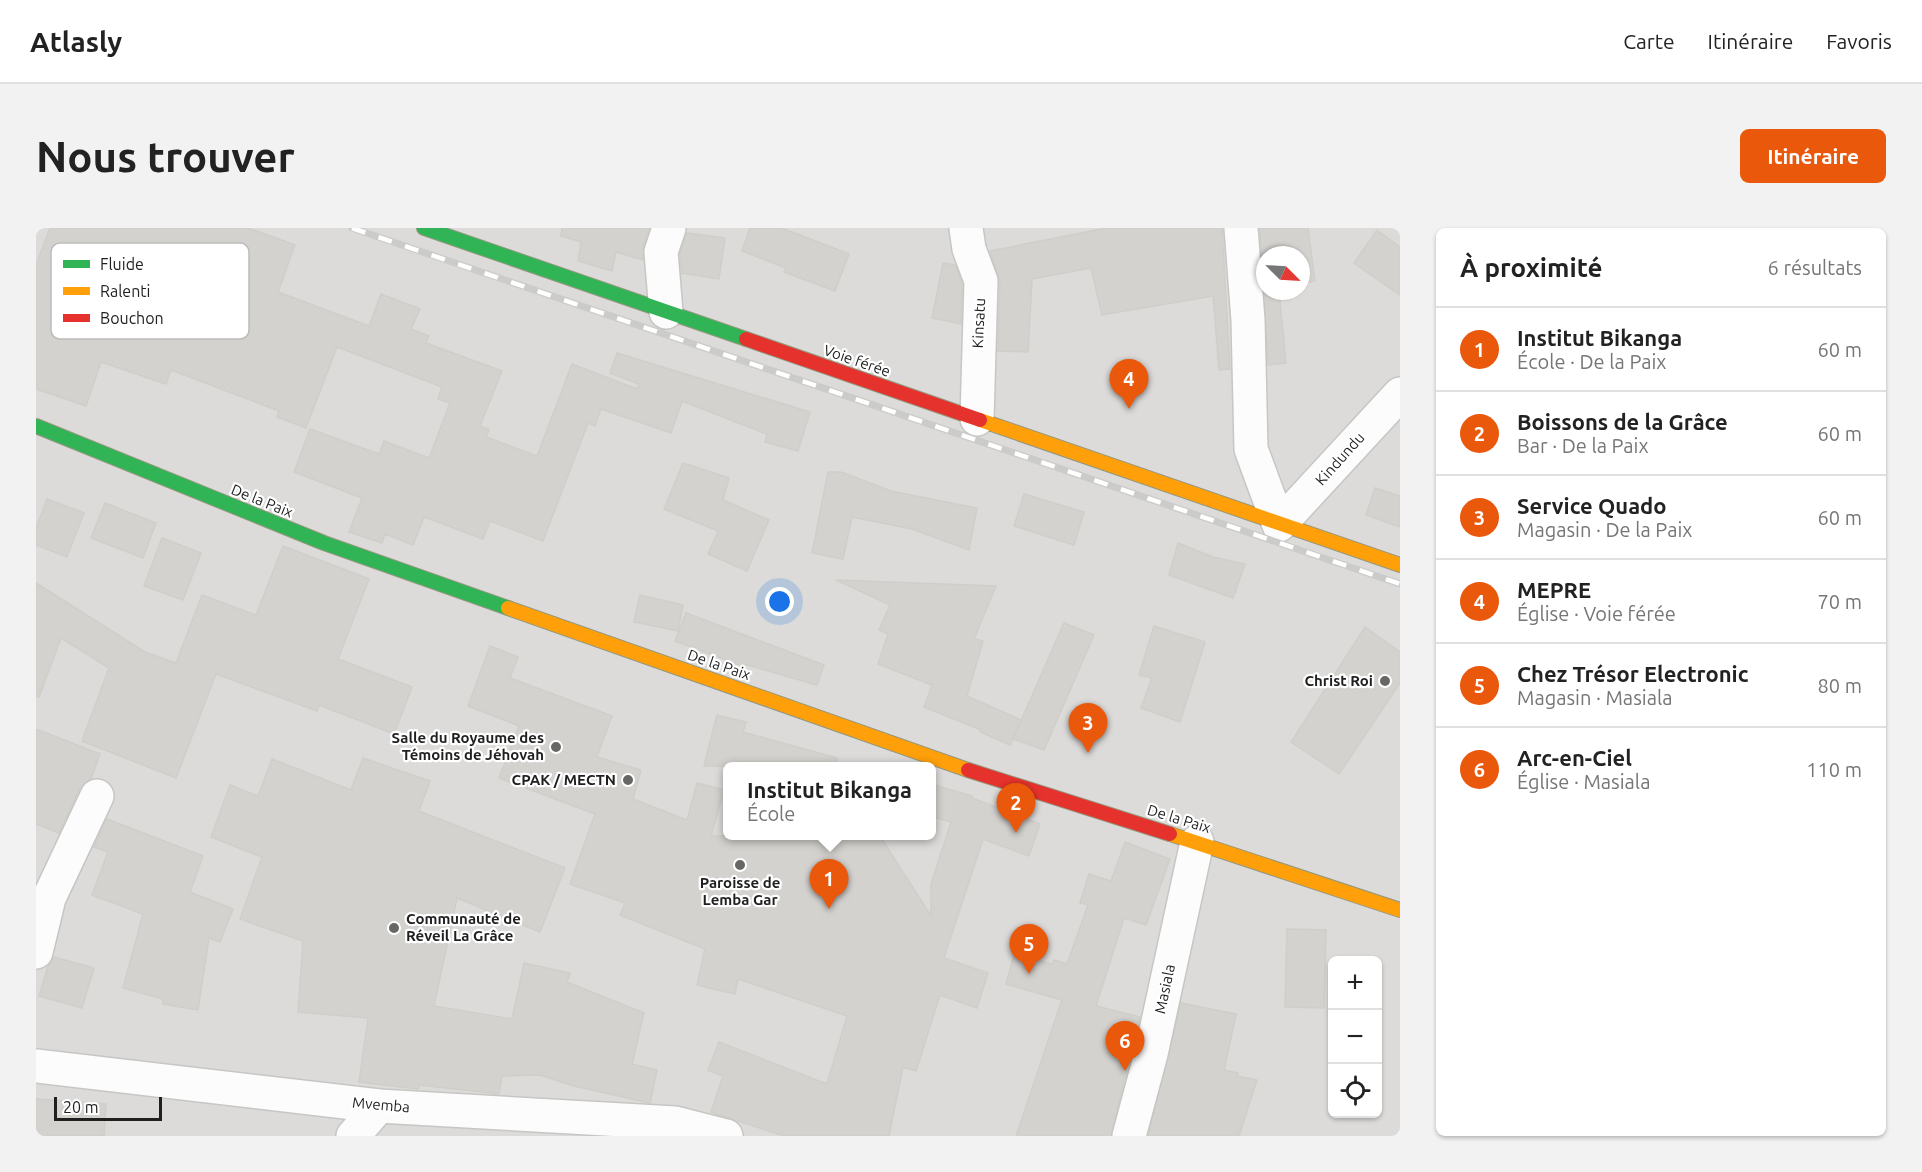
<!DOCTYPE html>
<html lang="fr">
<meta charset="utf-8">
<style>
:root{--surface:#fff;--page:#f2f2f2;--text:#222;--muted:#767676;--line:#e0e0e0;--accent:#ea580c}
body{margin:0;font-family:Ubuntu,sans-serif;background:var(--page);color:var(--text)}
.controls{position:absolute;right:18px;bottom:18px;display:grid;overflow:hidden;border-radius:9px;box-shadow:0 2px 4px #0004}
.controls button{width:54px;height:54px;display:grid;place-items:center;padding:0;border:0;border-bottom:2px solid var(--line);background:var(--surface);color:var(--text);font:30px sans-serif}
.compass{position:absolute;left:1220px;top:18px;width:54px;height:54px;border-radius:50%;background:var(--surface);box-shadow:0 2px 4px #0004;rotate:114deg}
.scale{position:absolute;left:18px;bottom:15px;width:108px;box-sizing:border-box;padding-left:6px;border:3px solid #1f1f1f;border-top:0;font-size:16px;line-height:21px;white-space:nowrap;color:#1f1f1f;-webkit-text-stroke:4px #fff;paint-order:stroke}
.you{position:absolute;left:744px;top:374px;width:21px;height:21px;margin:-15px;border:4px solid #fff;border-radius:50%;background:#1a73e8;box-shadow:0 0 0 9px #1a73e833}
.badge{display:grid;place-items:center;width:39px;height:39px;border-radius:50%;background:var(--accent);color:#fff;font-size:20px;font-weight:700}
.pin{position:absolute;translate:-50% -50px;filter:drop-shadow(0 2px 3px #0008)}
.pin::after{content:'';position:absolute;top:32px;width:21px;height:18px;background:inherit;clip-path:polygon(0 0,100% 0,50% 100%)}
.popup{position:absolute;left:687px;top:534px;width:213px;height:78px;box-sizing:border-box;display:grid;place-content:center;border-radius:9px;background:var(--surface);filter:drop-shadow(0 2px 4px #0005);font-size:20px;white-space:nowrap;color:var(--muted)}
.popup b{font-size:22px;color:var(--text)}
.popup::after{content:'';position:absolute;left:50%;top:100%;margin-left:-12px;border:12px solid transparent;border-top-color:var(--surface)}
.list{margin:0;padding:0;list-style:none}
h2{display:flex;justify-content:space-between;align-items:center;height:78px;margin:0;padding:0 24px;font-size:26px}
h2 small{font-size:20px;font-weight:400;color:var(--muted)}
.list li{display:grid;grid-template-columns:39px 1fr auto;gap:18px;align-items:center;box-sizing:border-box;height:84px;padding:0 24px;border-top:2px solid var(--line)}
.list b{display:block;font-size:22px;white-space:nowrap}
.list p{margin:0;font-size:20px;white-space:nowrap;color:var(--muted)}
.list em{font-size:20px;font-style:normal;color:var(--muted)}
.icon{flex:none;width:33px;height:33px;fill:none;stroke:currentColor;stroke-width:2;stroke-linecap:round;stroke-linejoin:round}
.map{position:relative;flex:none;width:1364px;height:908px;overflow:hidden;border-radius:9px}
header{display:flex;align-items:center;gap:36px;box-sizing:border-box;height:84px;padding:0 30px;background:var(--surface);border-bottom:2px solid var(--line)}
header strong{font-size:28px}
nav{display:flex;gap:33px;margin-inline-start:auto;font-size:21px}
.intro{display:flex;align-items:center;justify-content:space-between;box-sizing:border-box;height:144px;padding:0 36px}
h1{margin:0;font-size:42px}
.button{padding:15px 27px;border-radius:9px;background:var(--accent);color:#fff;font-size:21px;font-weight:700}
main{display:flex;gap:36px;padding:0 36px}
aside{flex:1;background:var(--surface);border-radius:9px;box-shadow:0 2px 4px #0004}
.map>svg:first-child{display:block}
.residential{fill:#dcdbd9;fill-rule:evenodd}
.building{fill:#d4d2cf;stroke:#d0cec9;stroke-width:1.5}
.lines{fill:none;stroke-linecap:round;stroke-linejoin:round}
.street-casing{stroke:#c6c6c4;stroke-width:36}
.fast-casing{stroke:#94987f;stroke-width:16}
.slow-casing{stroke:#94987f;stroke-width:16}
.jam-casing{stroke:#94987f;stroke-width:16}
.street{stroke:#fcfcfc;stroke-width:33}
.fast{stroke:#30b455;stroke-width:14}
.slow{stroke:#ff9f0a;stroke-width:14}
.jam{stroke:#e5322d;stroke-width:14}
.rail-casing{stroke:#cbcbca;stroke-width:7}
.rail{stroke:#fff;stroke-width:4.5;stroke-dasharray:14;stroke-linecap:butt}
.poi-dot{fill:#676765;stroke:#fff;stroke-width:2}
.labels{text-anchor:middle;stroke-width:4.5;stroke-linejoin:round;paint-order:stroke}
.street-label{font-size:15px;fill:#1f1f1f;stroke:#fff}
.poi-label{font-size:15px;font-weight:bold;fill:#1f1f1f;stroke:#fff;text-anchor:end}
.key{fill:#fff;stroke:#bcbcbc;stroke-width:1.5}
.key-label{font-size:16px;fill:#1f1f1f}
</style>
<header>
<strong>Atlasly</strong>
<nav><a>Carte</a><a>Itinéraire</a><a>Favoris</a></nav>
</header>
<div class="intro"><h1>Nous trouver</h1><a class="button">Itinéraire</a></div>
<main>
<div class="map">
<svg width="1364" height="908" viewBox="0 0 1364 908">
<rect width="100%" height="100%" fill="#edece8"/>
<path class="residential" d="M 0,0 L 1364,0 L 1364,908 L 0,908 ZM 1229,27 L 1265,27 L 1265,63 L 1229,63 ZM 691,538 L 895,538 L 895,608 L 691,608 ZM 1296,732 L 1342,732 L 1342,886 L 1296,886 Z"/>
<g class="building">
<polygon points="14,0 212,0 259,17 242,64 333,98 345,66 384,81 375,101 393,108 390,115 466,143 444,198 453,202 450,209 501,228 536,136 601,161 603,156 574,145 581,125 774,184 762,223 729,214 731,206 646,173 635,205 565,181 559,198 552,195 507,313 454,293 447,311 388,289 377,317 349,306 346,315 313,304 326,270 258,244 274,201 343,226 348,213 393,230 414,175 402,171 406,159 301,119 270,200 241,189 243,183 135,142 130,156 65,134 50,178 0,161 0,37"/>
<polygon points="526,0 613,0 607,19 607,32 580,24 576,43 542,33 545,14 525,8"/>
<polygon points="714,0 746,0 813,26 799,63 748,44 750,40 706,23"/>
<polygon points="1070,0 1186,0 1194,141 1183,142 1177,68 1066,87 1055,40 996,51 992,124 962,123 964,53 954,23"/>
<polygon points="1224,0 1272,0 1279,53 1265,55 1265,27 1229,27 1229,63 1243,63 1250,135 1232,137"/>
<polygon points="1341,2 1364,19 1364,67 1318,35"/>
<polygon points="651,5 689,10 683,51 646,45 644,26"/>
<polygon points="907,35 919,37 926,56 925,96 896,90"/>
<polygon points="647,235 693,250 687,272 733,292 711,343 672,326 682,303 628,281"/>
<polygon points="792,244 805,244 855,263 941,280 933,322 876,301 816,289 807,331 776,325"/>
<polygon points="1339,260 1364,268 1364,299 1330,287"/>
<polygon points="988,266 1048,284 1038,317 978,298"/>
<polygon points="11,271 48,285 31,329 0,317 0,300"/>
<polygon points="69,275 120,295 107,330 55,310"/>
<polygon points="126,310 165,325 147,372 108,358"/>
<polygon points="1142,315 1177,329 1209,336 1197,370 1133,347"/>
<polygon points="247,318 333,351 302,431 376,459 358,506 283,477 281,483 180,446 140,550 46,513 73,440 25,410 3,469 0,468 0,355 109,424 140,435 166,367 220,387"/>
<polygon points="800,352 960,358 938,411 947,413 931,468 985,492 974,517 944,504 945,502 888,479 896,457 842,436 852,406 843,402 854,377"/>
<polygon points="604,367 647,377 642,403 598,394"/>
<polygon points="650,385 788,437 781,457 708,436 707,438 639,413"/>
<polygon points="1028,395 1058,407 1008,522 977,511"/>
<polygon points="1118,398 1169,414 1144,494 1105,480 1116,450 1103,447"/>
<polygon points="1329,399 1364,424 1364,455 1303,546 1255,514"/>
<polygon points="454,418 482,429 474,450 576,488 561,529 605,542 597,571 651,592 661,555 688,562 675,608 844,608 895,688 895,656 915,594 895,588 895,556 936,568 936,570 1004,596 993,628 947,611 908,730 952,745 941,780 904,767 880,843 867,839 853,908 748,908 675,884 687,848 672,842 683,814 791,856 811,788 702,751 699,766 661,757 669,721 584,687 589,675 534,656 559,586 463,550 483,498 432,478"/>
<polygon points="681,487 710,494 707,504 801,530 800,538 668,538"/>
<polygon points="0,501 64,526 55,551 44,560 23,605 0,596"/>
<polygon points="327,530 394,553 383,583 529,640 504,704 421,670 398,778 476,791 488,735 534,745 531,754 608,785 596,836 621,842 614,875 538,858 504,847 466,848 463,866 383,857 382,861 323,854 332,790 262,784 267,713 204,691 226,629 175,609 194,557 222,568 236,531 315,562"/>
<polygon points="71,591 167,628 154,664 197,681 184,714 173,710 162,782 127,776 127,771 87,760 107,686 56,667 72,624 58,619"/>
<polygon points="1089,614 1134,631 1110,697 1088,690 1060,778 1104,789 1075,908 980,908 1026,772 970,756 978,727 1016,736 1018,732 1031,736 1052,677 1044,675 1053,646 1075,653"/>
<polygon points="1251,701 1290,702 1288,780 1249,779"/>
<polygon points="18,729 58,740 46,780 3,768 12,738"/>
<polygon points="1145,775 1200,786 1188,842 1202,845 1201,848 1221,852 1203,908 1112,908"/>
<polygon points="0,871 70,876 68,908 0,908"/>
</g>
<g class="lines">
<g class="street-casing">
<g id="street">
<polyline points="930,0 933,21 945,53 941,191"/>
<polyline points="1205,0 1212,92 1215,221 1243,297 1364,166"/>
<polyline points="630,84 625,24 633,0"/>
<polyline points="0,724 13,670 61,568"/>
<polyline points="0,838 343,878 639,895 690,908"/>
<polyline points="317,908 343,878"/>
<polyline points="1093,908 1115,826 1161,614"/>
</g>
</g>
<g class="fast-casing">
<g id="fast">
<polyline points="388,0 710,111"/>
<polyline points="0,198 288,315 472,380"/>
</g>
</g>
<g class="slow-casing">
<g id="slow">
<polyline points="944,192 1364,337"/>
<polyline points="472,380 932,542"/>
<polyline points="1134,606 1364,682"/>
</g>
</g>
<g class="jam-casing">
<g id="jam">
<polyline points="710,111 944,192"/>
<polyline points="932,542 1134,606"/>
</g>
</g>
<use href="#street" class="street"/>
<use href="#fast" class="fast"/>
<use href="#slow" class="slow"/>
<use href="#jam" class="jam"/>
<g class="rail-casing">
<polyline id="rail" points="316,0 1364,356"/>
</g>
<use href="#rail" class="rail"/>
</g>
<g class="poi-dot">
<circle cx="1349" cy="453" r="6"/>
<circle cx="520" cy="519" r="6"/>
<circle cx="592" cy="552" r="6"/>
<circle cx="704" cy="637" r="6"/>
<circle cx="358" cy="700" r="6"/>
</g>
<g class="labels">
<g class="street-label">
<text transform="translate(943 95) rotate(-87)" y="5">Kinsatu</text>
<text transform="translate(821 133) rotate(19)" y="5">Voie férée</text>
<text transform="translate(1304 231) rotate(-48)" y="5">Kindundu</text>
<text transform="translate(226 273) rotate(22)" y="5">De la Paix</text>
<text transform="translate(683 437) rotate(19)" y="5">De la Paix</text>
<text transform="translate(1143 591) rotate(17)" y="5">De la Paix</text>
<text transform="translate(1129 761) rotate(-78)" y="5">Masiala</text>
<text transform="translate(345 877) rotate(5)" y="5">Mvemba</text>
</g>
<g class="poi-label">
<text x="1337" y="458">Christ Roi</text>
<text x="508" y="515">Salle du Royaume des<tspan x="508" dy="17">Témoins de Jéhovah</tspan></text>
<text x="580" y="557">CPAK / MECTN</text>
<text x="704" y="660" text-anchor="middle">Paroisse de<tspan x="704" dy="17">Lemba Gar</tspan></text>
<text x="370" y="696" text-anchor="start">Communauté de<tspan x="370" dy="17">Réveil La Grâce</tspan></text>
</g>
</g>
<rect x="15" y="15" width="198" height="96" rx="9" class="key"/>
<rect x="27" y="32" width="27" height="8" fill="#30b455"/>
<rect x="27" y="59" width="27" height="8" fill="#ff9f0a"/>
<rect x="27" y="86" width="27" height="8" fill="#e5322d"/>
<g class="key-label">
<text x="64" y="42">Fluide</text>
<text x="64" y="69">Ralenti</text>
<text x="64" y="96">Bouchon</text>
</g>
</svg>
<div class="controls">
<button>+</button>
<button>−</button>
<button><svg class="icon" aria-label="locate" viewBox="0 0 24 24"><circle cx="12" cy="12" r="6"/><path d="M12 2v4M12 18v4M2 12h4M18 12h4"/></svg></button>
</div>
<svg class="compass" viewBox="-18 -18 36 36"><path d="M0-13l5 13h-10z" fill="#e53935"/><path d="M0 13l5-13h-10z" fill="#767676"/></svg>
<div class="scale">20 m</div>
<div class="you"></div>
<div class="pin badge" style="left:793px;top:681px">1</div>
<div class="popup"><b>Institut Bikanga</b>École</div>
<div class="pin badge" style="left:980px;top:605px">2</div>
<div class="pin badge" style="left:1052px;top:525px">3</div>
<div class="pin badge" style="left:1093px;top:181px">4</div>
<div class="pin badge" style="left:993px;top:746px">5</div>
<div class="pin badge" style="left:1089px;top:843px">6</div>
</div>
<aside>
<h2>À proximité<small>6 résultats</small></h2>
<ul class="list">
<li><span class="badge">1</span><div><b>Institut Bikanga</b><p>École · De la Paix</p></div><em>60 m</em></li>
<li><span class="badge">2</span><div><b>Boissons de la Grâce</b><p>Bar · De la Paix</p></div><em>60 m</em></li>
<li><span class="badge">3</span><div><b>Service Quado</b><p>Magasin · De la Paix</p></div><em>60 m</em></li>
<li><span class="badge">4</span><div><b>MEPRE</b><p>Église · Voie férée</p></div><em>70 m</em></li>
<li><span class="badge">5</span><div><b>Chez Trésor Electronic</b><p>Magasin · Masiala</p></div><em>80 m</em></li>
<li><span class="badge">6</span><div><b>Arc-en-Ciel</b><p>Église · Masiala</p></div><em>110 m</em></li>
</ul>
</aside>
</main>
